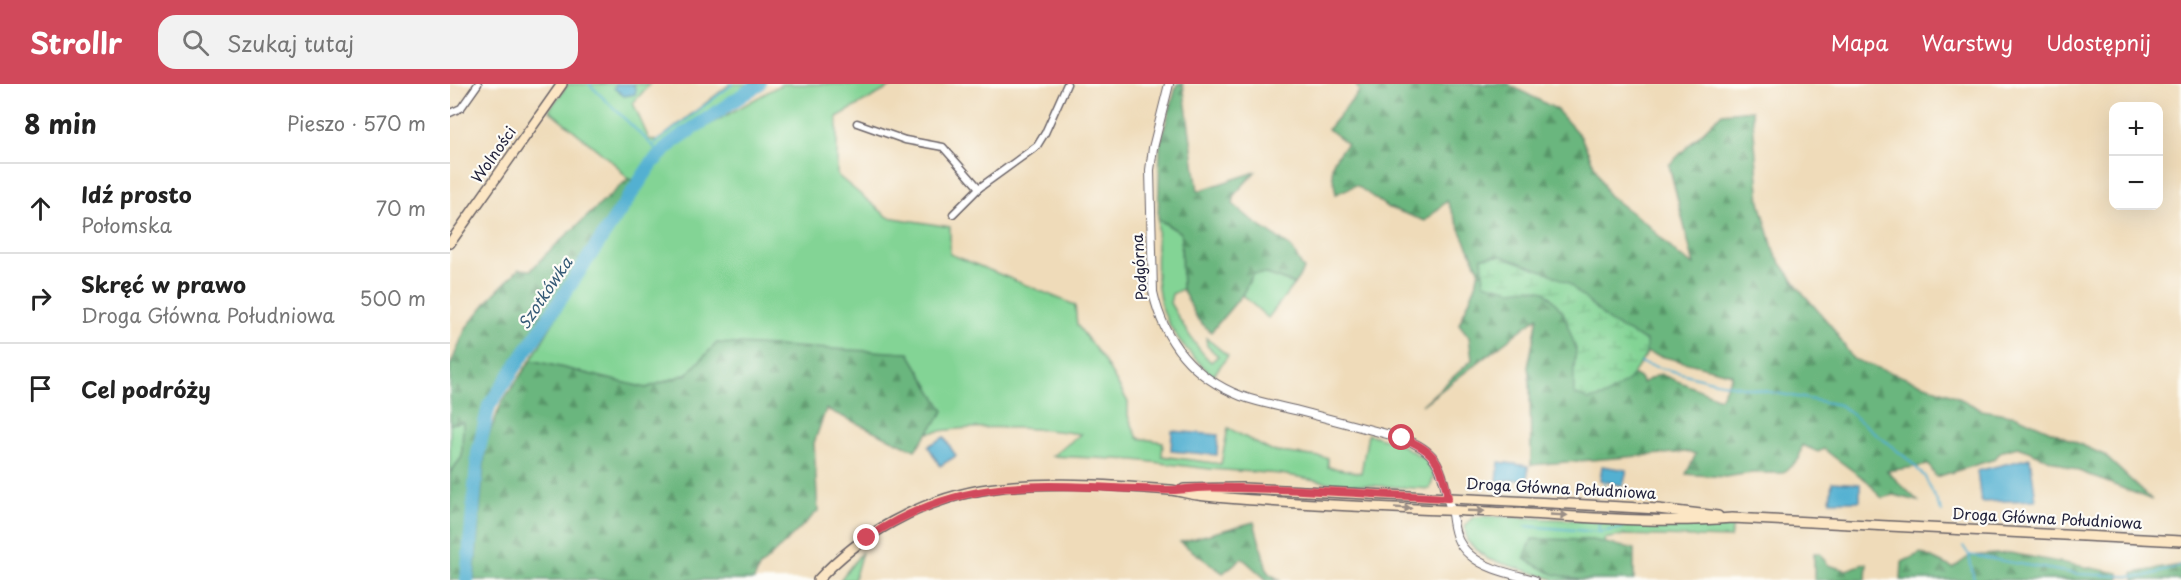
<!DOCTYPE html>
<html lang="pl">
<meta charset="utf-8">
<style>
:root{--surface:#fff;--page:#f2f2f2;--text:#222;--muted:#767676;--line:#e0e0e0;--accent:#d1495b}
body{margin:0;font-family:"Playpen Sans",sans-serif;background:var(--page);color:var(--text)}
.controls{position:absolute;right:18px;top:18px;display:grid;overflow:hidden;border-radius:12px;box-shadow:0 6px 24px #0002}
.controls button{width:54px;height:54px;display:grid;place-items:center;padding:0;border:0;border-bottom:2px solid var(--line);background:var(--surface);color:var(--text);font:30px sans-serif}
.stop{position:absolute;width:18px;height:18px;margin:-14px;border:4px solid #d1495b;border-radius:50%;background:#fff}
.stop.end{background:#d1495b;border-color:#fff;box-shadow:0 2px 6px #0008}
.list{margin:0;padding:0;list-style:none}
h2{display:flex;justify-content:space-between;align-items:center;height:78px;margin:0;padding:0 24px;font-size:26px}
h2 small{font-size:20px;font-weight:400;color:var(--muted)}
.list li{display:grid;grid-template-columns:39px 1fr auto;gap:18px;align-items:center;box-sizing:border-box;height:90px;padding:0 24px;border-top:2px solid var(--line)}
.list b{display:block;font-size:22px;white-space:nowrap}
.list p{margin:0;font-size:20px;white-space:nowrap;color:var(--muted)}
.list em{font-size:20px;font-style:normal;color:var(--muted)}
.icon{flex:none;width:33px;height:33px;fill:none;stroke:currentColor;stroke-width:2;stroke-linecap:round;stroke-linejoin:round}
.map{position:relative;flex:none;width:1731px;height:496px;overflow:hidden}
header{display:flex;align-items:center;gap:36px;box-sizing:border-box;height:84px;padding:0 30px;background:var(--accent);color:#fff}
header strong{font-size:28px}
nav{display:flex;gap:33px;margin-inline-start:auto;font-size:21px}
.search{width:420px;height:54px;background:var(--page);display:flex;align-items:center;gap:15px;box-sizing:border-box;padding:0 21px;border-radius:18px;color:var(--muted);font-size:22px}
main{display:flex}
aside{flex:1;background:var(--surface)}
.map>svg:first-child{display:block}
.green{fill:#83d495;stroke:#527b68;stroke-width:1.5}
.forest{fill:url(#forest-firs);stroke:#466c5c;stroke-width:1.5;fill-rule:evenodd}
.wetland{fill:url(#wetland-marsh);stroke:#527b68;stroke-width:1.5}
.water{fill:#53b0d1;stroke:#3a6986;stroke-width:1.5}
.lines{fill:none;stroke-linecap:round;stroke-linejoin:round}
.stream{stroke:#53b0d1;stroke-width:2}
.river{stroke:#53b0d1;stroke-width:14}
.minor-casing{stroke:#6a6367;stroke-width:9}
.tertiary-casing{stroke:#6a6367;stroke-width:10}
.secondary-casing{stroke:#6a6367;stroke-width:12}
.minor{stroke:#fff;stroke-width:6}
.tertiary{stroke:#fff;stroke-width:8}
.secondary{stroke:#fce6c4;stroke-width:9}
.oneway{fill:#9a8e86}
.route{stroke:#d1495b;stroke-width:8}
.labels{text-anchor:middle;stroke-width:4.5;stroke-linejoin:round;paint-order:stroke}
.street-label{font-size:15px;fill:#22223b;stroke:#fdfcf7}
.water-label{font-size:16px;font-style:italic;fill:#365b77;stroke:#fdfcf7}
</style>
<header>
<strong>Strollr</strong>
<div class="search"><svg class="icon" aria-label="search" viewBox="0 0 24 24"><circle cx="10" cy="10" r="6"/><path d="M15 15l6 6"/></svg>Szukaj tutaj</div>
<nav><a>Mapa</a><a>Warstwy</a><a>Udostępnij</a></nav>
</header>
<main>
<aside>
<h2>8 min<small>Pieszo · 570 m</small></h2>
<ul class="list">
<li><svg class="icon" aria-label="ahead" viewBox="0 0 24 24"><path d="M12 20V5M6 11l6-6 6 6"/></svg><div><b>Idź prosto</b><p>Połomska</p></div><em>70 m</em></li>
<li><svg class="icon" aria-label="right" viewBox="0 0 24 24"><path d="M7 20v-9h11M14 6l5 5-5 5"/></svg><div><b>Skręć w prawo</b><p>Droga Główna Południowa</p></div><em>500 m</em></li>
<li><svg class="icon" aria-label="arrive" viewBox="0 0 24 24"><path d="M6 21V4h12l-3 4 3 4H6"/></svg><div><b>Cel podróży</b></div></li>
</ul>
</aside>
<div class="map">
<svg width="1731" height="496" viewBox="0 0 1731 496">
<defs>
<pattern id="forest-firs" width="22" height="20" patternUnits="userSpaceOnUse" patternTransform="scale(1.5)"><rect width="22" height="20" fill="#6ab67e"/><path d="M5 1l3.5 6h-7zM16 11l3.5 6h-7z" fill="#579468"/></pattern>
<pattern id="wetland-marsh" width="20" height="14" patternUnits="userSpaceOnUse" patternTransform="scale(1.5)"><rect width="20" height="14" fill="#83d495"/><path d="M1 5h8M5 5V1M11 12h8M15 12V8" fill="none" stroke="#71b681"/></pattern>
</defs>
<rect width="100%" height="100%" fill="#fdfcf7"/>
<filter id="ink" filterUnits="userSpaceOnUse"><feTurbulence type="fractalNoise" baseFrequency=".0167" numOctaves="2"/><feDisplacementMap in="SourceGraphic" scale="12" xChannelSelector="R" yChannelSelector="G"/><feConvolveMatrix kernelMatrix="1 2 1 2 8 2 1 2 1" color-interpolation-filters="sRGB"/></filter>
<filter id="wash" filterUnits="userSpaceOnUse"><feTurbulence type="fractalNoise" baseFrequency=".008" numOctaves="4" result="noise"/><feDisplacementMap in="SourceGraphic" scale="24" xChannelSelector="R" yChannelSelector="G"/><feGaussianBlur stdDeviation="1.35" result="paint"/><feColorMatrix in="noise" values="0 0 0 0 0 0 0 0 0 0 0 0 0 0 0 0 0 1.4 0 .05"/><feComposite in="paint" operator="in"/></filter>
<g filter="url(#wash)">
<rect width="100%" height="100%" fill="#efdbb9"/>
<g class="green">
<polygon points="118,0 200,0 183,19 199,55 207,57 280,0 306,0 216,60 186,97 178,95 167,82 99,26"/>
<path d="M 332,0 L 446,0 L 387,33 L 387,91 L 438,133 L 500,143 L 500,170 L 625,221 L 627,241 L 653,275 L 678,318 L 678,332 L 688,354 L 713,358 L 712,372 L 771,380 L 778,344 L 821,367 L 878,374 L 878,383 L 911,389 L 918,350 L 948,359 L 975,375 L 984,392 L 980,405 L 883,399 L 831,390 L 760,385 L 685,376 L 602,372 L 631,350 C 580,343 528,340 478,349 L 493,326 L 267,259 L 237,290 L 196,304 L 81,276 L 117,215 L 192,100 L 214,73 L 239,52 Z"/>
<path d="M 708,135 L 731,149 L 732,205 L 722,210 L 720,219 C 732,239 744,262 761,278 L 768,272 L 757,262 L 756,254 L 778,272 L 763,292 C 742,273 718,248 711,220 C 704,193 707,162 708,135 Z"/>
<polygon points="803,190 817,190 844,200 818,234 792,211"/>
<polygon points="13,338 12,373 0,389 0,340"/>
<polygon points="1035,432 1283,443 1280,454 1175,451 1154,455 1157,464 1140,496 1107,496 1038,475 1017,457 1015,442 1023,433"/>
<polygon points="412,468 404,496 390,496"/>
</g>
<g class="forest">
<polygon points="727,0 733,0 748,107 805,88 785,110 783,120 804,138 841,163 854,186 844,200 817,190 803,190 792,211 761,248 748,236 732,205 731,149 708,135 710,60"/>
<path d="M 906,0 L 1058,0 L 1106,25 L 1131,53 L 1158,111 L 1197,140 L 1230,173 L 1244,181 L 1219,81 L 1272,29 L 1302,26 L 1310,118 L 1325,171 L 1351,207 L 1382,243 L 1403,275 L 1503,311 L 1532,326 L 1567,332 L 1654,371 L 1702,416 L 1568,363 L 1553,367 L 1542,376 L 1486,393 L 1479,381 L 1437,387 L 1468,417 L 1444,411 L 1433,414 C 1424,410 1424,402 1417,397 C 1403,386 1388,377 1374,365 L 1368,368 L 1352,361 L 1349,375 L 1333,389 L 1302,389 L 1275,393 L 1236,390 L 1246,370 L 1237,368 L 1081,381 L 1080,299 L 1078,283 L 1088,233 L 972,321 L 1022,276 L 1019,253 L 1009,240 L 1026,201 L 1029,186 L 997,117 L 975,137 L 937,123 L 906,101 L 886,110 C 881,82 877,81 897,60 L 878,45 L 909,8 ZM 1190,267 L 1282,290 L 1282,291 L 1270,314 L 1210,290 L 1192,299 L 1191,295 L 1181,289 Z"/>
<polygon points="178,95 186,97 36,317 24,369 13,496 0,496 0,389 12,373 13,338 0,340 0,282 16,244 43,211 69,185 81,186 96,170"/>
<polygon points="267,259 459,269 494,327 465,366 376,325 364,359 368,427 309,484 304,496 24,496 36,358 52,318 81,276 196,304 237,290"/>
<polygon points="804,438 818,489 830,496 817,496 792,474 773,489 730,458"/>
<polygon points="1082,455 1142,456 1184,465 1184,496 1129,496 1103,490 1074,475"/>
<polygon points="1364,469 1370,469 1378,481 1396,486 1417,479 1416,496 1364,496"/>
<polygon points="1471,469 1503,484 1520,472 1560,469 1669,489 1669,496 1451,496 1452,478"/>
<polygon points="1731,481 1731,496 1684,496 1683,489"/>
</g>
<polygon class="wetland" points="1051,172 1099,189 1118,199 1161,239 1196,257 1196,271 1179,296 1155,312 1139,316 1124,310 1124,285 1126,265 1113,228 1095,207 1079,204 1061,206 1034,199 1032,173"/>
<g class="water">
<polygon points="166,0 183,0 186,6 185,10 174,12 164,4"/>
<polygon points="722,347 768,351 767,371 721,367"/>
<polygon points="494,353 506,372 490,382 478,362"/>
<polygon points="1580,374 1586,416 1531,418 1527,387"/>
<polygon points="1049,378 1078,382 1078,395 1047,397"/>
<polygon points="1152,382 1177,386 1173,402 1150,396"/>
<polygon points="1382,398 1410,400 1410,417 1380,417"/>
</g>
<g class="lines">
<g class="stream">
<polyline points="139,0 211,70"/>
<polyline points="203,61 283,0"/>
<polyline points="1191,279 1266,298 1390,321 1460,377 1475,393 1492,428"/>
<polyline points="1075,396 1079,405"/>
<polyline points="1153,409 1155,397"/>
<polyline points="1075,442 1151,448 1172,444"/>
<polyline points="1148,448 1149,440"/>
<polyline points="1513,462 1519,471 1524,496"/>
<polyline points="1519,471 1627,490 1693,493 1731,482"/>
</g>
<polyline class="river" points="17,496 28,369 39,322 202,79 224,57 309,0"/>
</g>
</g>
<g filter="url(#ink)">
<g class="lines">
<g class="minor-casing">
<g id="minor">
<polyline points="0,29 11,24 28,0"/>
<polyline points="407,39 455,56 493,63 529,104"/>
<polyline points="503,130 529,104 587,62 595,49 617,0"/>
</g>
</g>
<g class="tertiary-casing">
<path id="tertiary" d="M 719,0 L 703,64 L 700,86 L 703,208 C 714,258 743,293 791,312 C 810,319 830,322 849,327 C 884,336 918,345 952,354 C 985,366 991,380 997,412 C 998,418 1001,424 1002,430 C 1004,446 1006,459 1020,471 C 1037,486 1063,490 1084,496"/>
</g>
<g class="secondary-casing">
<g id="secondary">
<polyline points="0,159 112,0"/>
<polyline points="734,405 792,404 1102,419 1208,425 1268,432"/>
<path d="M 368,496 C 410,450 470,417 531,406 C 592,396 659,401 720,406 C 729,407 739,410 748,411 C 762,413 776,414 790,415 C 881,422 973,425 1064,429 C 1136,433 1210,440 1282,434 L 1731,457"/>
</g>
</g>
<use href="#minor" class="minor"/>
<use href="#tertiary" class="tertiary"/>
<use href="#secondary" class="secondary"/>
</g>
<defs><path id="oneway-solid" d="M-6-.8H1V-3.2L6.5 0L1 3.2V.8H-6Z" transform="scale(1.5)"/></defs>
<g class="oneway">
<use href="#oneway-solid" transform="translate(953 424) rotate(3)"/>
<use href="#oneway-solid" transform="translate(1026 427) rotate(2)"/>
<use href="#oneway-solid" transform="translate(1109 431) rotate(3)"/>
</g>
</g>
<g class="lines" filter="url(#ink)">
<path class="route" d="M 417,454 C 521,385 604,404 720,406 C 729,406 738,405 747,404 C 761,403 775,404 788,404 C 858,405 928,411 998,414 C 992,381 986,366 952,354"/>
</g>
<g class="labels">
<g class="street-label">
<text transform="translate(44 71) rotate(-55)" y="5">Wolności</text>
<text transform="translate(690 183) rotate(-94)" y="5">Podgórna</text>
<text transform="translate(1111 405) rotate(3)" y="5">Droga Główna Południowa</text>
<text transform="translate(1597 435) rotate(3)" y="5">Droga Główna Południowa</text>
</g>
<g class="water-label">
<text transform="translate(95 209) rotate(-56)" y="6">Szotkówka</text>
</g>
</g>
</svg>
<div class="controls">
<button>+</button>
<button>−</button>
</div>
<div class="stop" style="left:952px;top:354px"></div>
<div class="stop end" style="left:417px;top:454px"></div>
</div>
</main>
